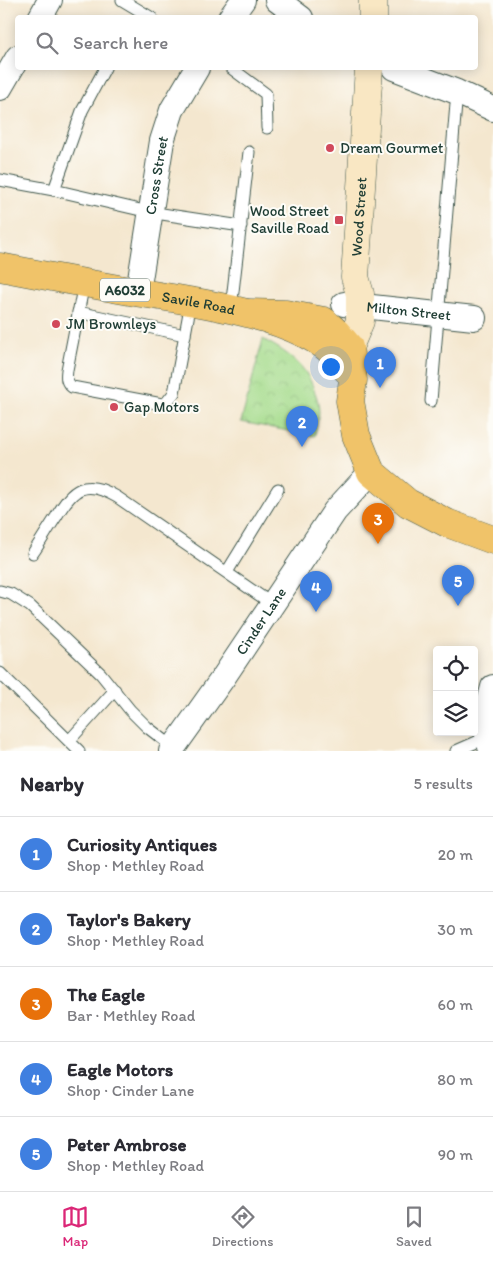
<!DOCTYPE html>
<meta charset="utf-8">
<style>
:root{--surface:#fff;--page:#f2f2f3;--text:#2b2b33;--muted:#7c7c81;--line:#e1e1e2;--accent:#db2777}
body{margin:0;font-family:Itim,sans-serif;background:var(--page);color:var(--text)}
.controls{position:absolute;right:15px;bottom:15px;display:grid;overflow:hidden;border-radius:5px;box-shadow:0 2px 12px #0003}
.controls button{width:45px;height:45px;display:grid;place-items:center;padding:0;border:0;border-bottom:1px solid var(--line);background:var(--surface);color:var(--text);font:25px sans-serif}
.you{position:absolute;left:330px;top:366px;width:18px;height:18px;margin:-12px;border:4px solid #fff;border-radius:50%;background:#1a73e8;box-shadow:0 0 0 8px #1a73e833}
.badge{display:grid;place-items:center;width:32px;height:32px;border-radius:50%;background:var(--accent);color:#fff;font-size:16px;font-weight:700}
.pin{position:absolute;translate:-50% -41px;filter:drop-shadow(0 1px 2px #0008)}
.pin::after{content:'';position:absolute;top:26px;width:18px;height:15px;background:inherit;clip-path:polygon(0 0,100% 0,50% 100%)}
.list{margin:0;padding:0;list-style:none}
h2{display:flex;justify-content:space-between;align-items:center;height:65px;margin:0;padding:0 20px;font-size:21px}
h2 small{font-size:16px;font-weight:400;color:var(--muted)}
.list li{display:grid;grid-template-columns:32px 1fr auto;gap:15px;align-items:center;box-sizing:border-box;height:75px;padding:0 20px;border-top:1px solid var(--line)}
.list b{display:block;font-size:19px;white-space:nowrap}
.list p{margin:0;font-size:16px;white-space:nowrap;color:var(--muted)}
.list em{font-size:16px;font-style:normal;color:var(--muted)}
.icon{flex:none;width:28px;height:28px;fill:none;stroke:currentColor;stroke-width:2;stroke-linecap:round;stroke-linejoin:round}
.map{position:relative;flex:none;width:493px;height:751px;overflow:hidden}
.search{position:absolute;background:var(--surface);box-shadow:0 2px 12px #0003;left:15px;right:15px;top:15px;height:55px;display:flex;align-items:center;gap:12px;box-sizing:border-box;padding:0 18px;border-radius:5px;color:var(--muted);font-size:19px}
.sheet{height:440px;background:var(--surface)}
nav{display:flex;justify-content:space-around;align-items:center;box-sizing:border-box;height:70px;border-top:1px solid var(--line);background:var(--surface);font-size:14px;color:var(--muted)}
nav a{display:grid;justify-items:center;gap:2px}
nav .on{color:var(--accent)}
.map>svg:first-child{display:block}
.park{fill:url(#park-crowns);stroke:#628c60}
.lines{fill:none;stroke-linecap:round;stroke-linejoin:round}
.lane-casing{stroke:#3f564b;stroke-width:13}
.street-casing{stroke:#3f564b;stroke-width:26}
.secondary-casing{stroke:#3f564b;stroke-width:29}
.primary-casing{stroke:#3f564b;stroke-width:29}
.lane{stroke:#fff;stroke-width:11}
.street{stroke:#fff;stroke-width:24}
.secondary{stroke:#f9e7c3;stroke-width:28}
.primary{stroke:#f0c369;stroke-width:28}
.poi-dot{fill:#d1495b;stroke:#fdfcf7;stroke-width:2}
.labels{text-anchor:middle;stroke-width:4;stroke-linejoin:round;paint-order:stroke}
.shield{fill:#fdfcf7;stroke:#62766e;stroke-width:1}
.shield-label{font-size:14px;font-weight:bold;fill:#1f3d34}
.poi-label{font-size:15px;fill:#1f3d34;stroke:#fdfcf7;text-anchor:start}
.street-label{font-size:15px;fill:#1f3d34;stroke:#fdfcf7}
</style>
<div class="map">
<svg width="493" height="751" viewBox="0 0 493 751">
<defs>
<pattern id="park-crowns" width="20" height="18" patternUnits="userSpaceOnUse" patternTransform="scale(1.25)"><rect width="20" height="18" fill="#a6dc8d"/><path d="M2 6a3 3 0 1 1 6 0M12 15a3 3 0 1 1 6 0" fill="none" stroke="#8ebe7a"/></pattern>
</defs>
<rect width="100%" height="100%" fill="#fdfcf7"/>
<filter id="ink" filterUnits="userSpaceOnUse"><feTurbulence type="fractalNoise" baseFrequency=".02" numOctaves="2"/><feDisplacementMap in="SourceGraphic" scale="10" xChannelSelector="R" yChannelSelector="G"/><feConvolveMatrix kernelMatrix="1 2 1 2 8 2 1 2 1" color-interpolation-filters="sRGB"/></filter>
<filter id="wash" filterUnits="userSpaceOnUse"><feTurbulence type="fractalNoise" baseFrequency=".0096" numOctaves="4" result="noise"/><feDisplacementMap in="SourceGraphic" scale="20" xChannelSelector="R" yChannelSelector="G"/><feGaussianBlur stdDeviation="1.12" result="paint"/><feColorMatrix in="noise" values="0 0 0 0 0 0 0 0 0 0 0 0 0 0 0 0 0 1.4 0 .05"/><feComposite in="paint" operator="in"/></filter>
<g filter="url(#wash)">
<rect width="100%" height="100%" fill="#f4e7cf"/>
<path class="park" d="M 263,339 C 286,352 306,364 314,390 C 317,397 319,404 319,413 C 318,420 316,428 315,436 L 241,422 Z"/>
</g>
<g filter="url(#ink)">
<g class="lines">
<g class="lane-casing">
<g id="lane">
<polyline points="122,0 152,18"/>
<polyline points="231,68 266,94 267,128"/>
<polyline points="0,180 54,190 149,212 241,226"/>
<polyline points="54,190 82,111 105,68"/>
<path d="M 84,283 L 67,370 C 66,378 66,382 72,387 L 162,404 L 166,403 L 174,393 L 191,302"/>
<polyline points="231,309 249,152"/>
<polyline points="78,312 185,335"/>
<polyline points="431,401 457,92"/>
<path d="M 33,553 C 41,541 48,529 56,517 C 73,488 85,478 117,497 L 272,604"/>
<polyline points="227,572 278,489"/>
<polyline points="0,591 11,594 30,606 101,674 130,710 147,727 173,747"/>
<polyline points="0,673 79,751"/>
<polyline points="69,741 115,690"/>
<polyline points="456,751 488,737"/>
</g>
</g>
<g class="street-casing">
<g id="street">
<polyline points="277,0 301,18"/>
<polyline points="40,18 50,0"/>
<polyline points="230,18 243,0"/>
<polyline points="394,68 457,92 493,109"/>
<polyline points="0,88 18,57"/>
<path id="s1" d="M 138,292 L 162,141 L 172,110 L 197,68"/>
<path id="s2" d="M 344,304 L 474,318"/>
<path id="s3" d="M 171,751 L 223,678 L 335,511 L 371,472"/>
<polyline points="491,751 484,721 493,687"/>
</g>
</g>
<g class="secondary-casing">
<g id="secondary">
<polyline points="373,18 373,0"/>
<path id="s4" d="M 337,357 L 349,347 L 360,321 L 360,294 L 355,277 L 369,68"/>
</g>
</g>
<g class="primary-casing">
<g id="primary">
<path id="s5" d="M 0,267 C 45,276 90,284 135,292 C 192,302 316,315 347,370"/>
<polyline points="250,313 286,314 324,321 336,332 349,347 353,380 350,401 356,435 371,472 408,503 447,523 493,540"/>
</g>
</g>
<use href="#lane" class="lane"/>
<use href="#street" class="street"/>
<use href="#secondary" class="secondary"/>
<use href="#primary" class="primary"/>
</g>
</g>
<g class="poi-dot">
<circle cx="330" cy="148" r="5"/>
<rect x="334" y="215" width="10" height="10" rx="2.5"/>
<circle cx="56" cy="324" r="5"/>
<circle cx="114" cy="407" r="5"/>
</g>
<g class="labels">
<rect class="shield" x="100" y="278.5" width="50" height="23" rx="4"/>
<g class="shield-label">
<text x="125" y="295">A6032</text>
</g>
<g class="poi-label">
<text x="340" y="153">Dream Gourmet</text>
<text x="329" y="216" text-anchor="end">Wood Street<tspan x="329" dy="17">Saville Road</tspan></text>
<text x="66" y="329">JM Brownleys</text>
<text x="124" y="412">Gap Motors</text>
</g>
<g class="street-label">
<text dy="5" stroke="none"><textPath href="#s1" startOffset="118">Cross Street</textPath></text>
<text dy="5" stroke="none"><textPath href="#s4" startOffset="149">Wood Street</textPath></text>
<text dy="5" stroke="none"><textPath href="#s5" startOffset="202">Savile Road</textPath></text>
<text dy="5" stroke="none"><textPath href="#s2" startOffset="65">Milton Street</textPath></text>
<text dy="5" stroke="none"><textPath href="#s3" startOffset="158">Cinder Lane</textPath></text>
</g>
</g>
</svg>
<div class="controls">
<button><svg class="icon" aria-label="locate" viewBox="0 0 24 24"><circle cx="12" cy="12" r="6"/><path d="M12 2v4M12 18v4M2 12h4M18 12h4"/></svg></button>
<button><svg class="icon" aria-label="layers" viewBox="0 0 24 24"><path d="M12 4l9 5-9 5-9-5zM3 14l9 5 9-5"/></svg></button>
</div>
<div class="you"></div>
<div class="pin badge" style="left:380px;top:388px;background:#3f7fe0">1</div>
<div class="pin badge" style="left:302px;top:447px;background:#3f7fe0">2</div>
<div class="pin badge" style="left:378px;top:544px;background:#e8710a">3</div>
<div class="pin badge" style="left:316px;top:612px;background:#3f7fe0">4</div>
<div class="pin badge" style="left:458px;top:606px;background:#3f7fe0">5</div>
<div class="search"><svg class="icon" aria-label="search" viewBox="0 0 24 24"><circle cx="10" cy="10" r="6"/><path d="M15 15l6 6"/></svg>Search here</div>
</div>
<section class="sheet">
<h2>Nearby<small>5 results</small></h2>
<ul class="list">
<li><span class="badge" style="background:#3f7fe0">1</span><div><b>Curiosity Antiques</b><p>Shop · Methley Road</p></div><em>20 m</em></li>
<li><span class="badge" style="background:#3f7fe0">2</span><div><b>Taylor's Bakery</b><p>Shop · Methley Road</p></div><em>30 m</em></li>
<li><span class="badge" style="background:#e8710a">3</span><div><b>The Eagle</b><p>Bar · Methley Road</p></div><em>60 m</em></li>
<li><span class="badge" style="background:#3f7fe0">4</span><div><b>Eagle Motors</b><p>Shop · Cinder Lane</p></div><em>80 m</em></li>
<li><span class="badge" style="background:#3f7fe0">5</span><div><b>Peter Ambrose</b><p>Shop · Methley Road</p></div><em>90 m</em></li>
</ul>
</section>
<nav>
<a class="on"><svg class="icon" aria-label="map" viewBox="0 0 24 24"><path d="M3 6l6-2 6 2 6-2v14l-6 2-6-2-6 2zM9 4v14M15 6v14"/></svg>Map</a>
<a><svg class="icon" aria-label="directions" viewBox="0 0 24 24"><path d="M12 3l9 9-9 9-9-9zM9 14v-3h6M13 9l2 2-2 2"/></svg>Directions</a>
<a><svg class="icon" aria-label="saved" viewBox="0 0 24 24"><path d="M7 4h10v16l-5-4-5 4z"/></svg>Saved</a>
</nav>
